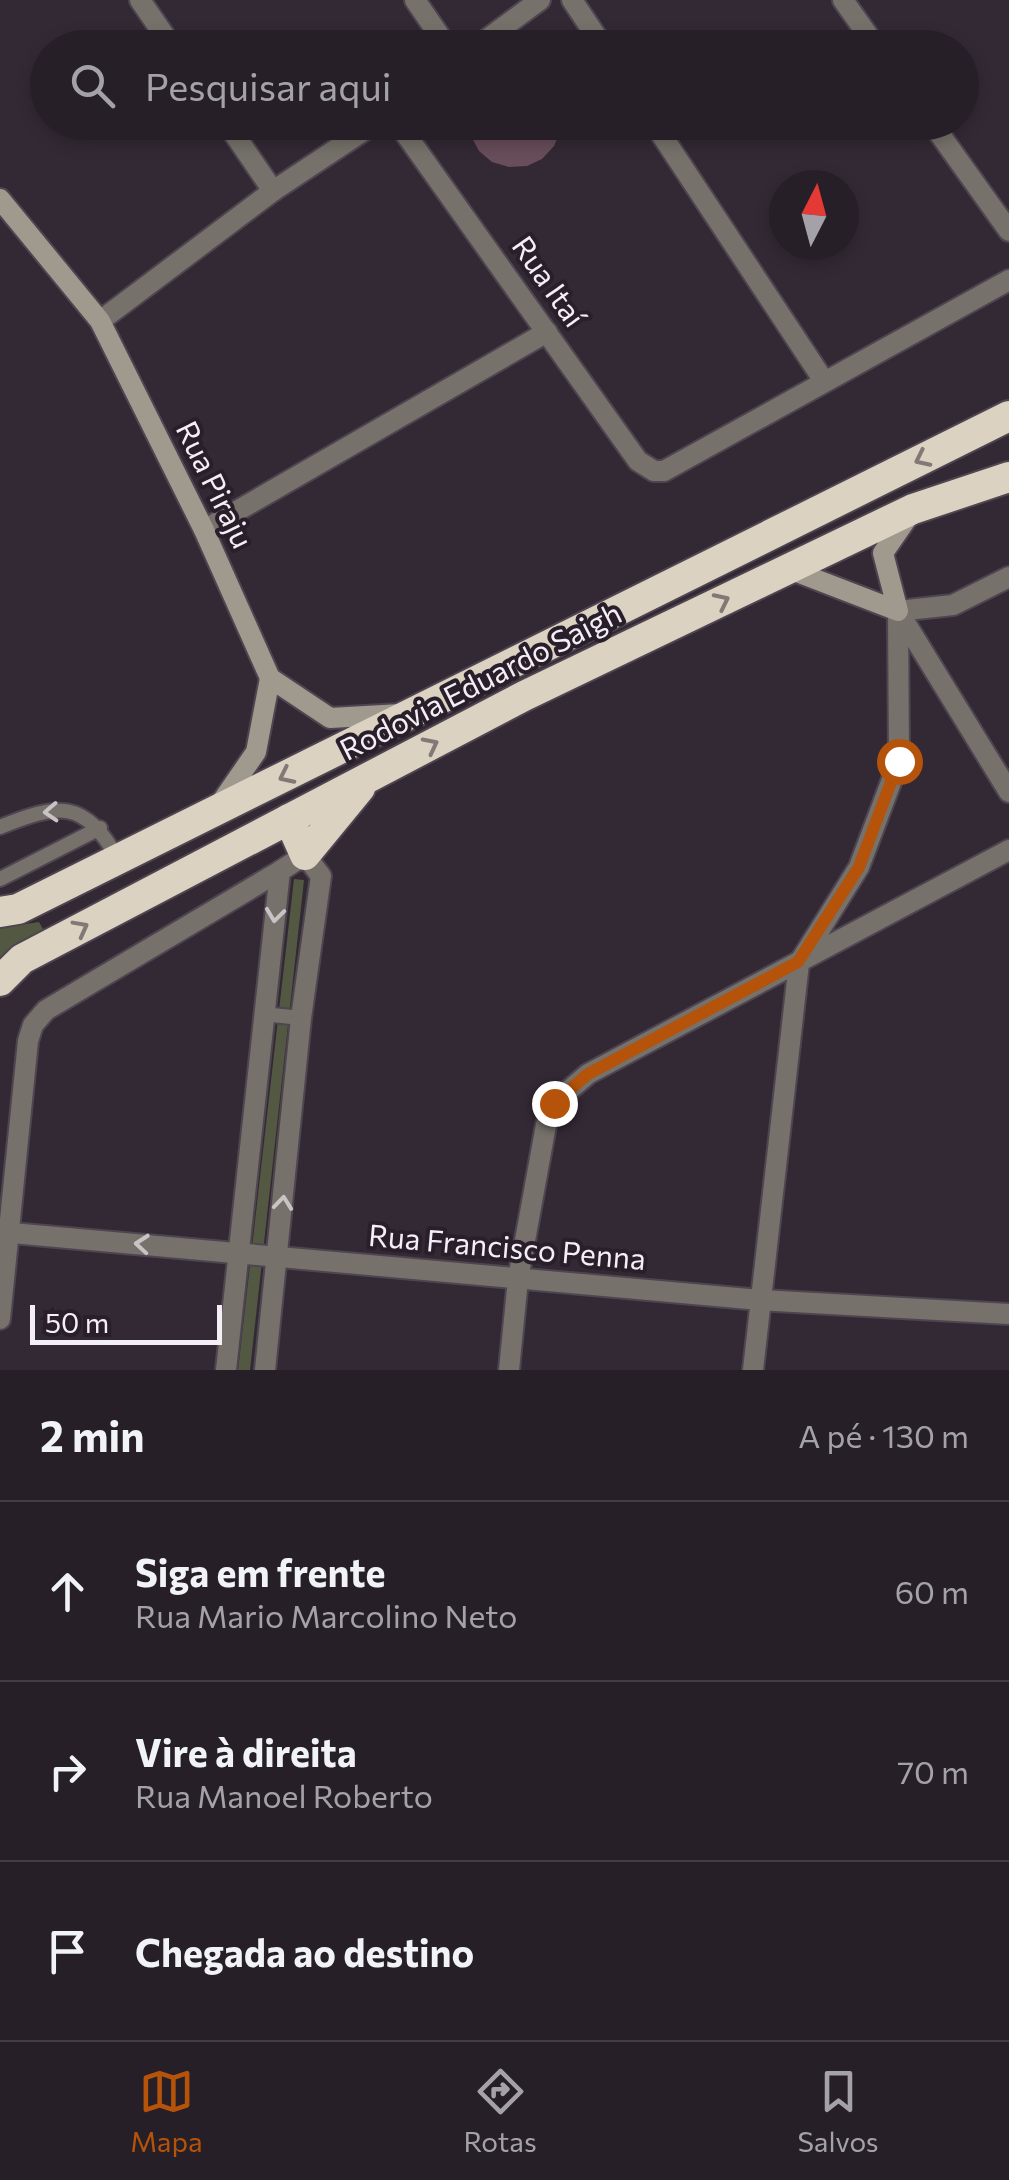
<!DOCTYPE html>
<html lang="pt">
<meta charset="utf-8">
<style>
:root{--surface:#261f28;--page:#2e2730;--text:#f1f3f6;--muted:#a4a2a8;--line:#423d45;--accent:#b45309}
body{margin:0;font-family:Commissioner,sans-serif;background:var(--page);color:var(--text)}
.compass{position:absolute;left:769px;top:170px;width:90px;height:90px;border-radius:50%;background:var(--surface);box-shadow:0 5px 15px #0003;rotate:6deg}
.scale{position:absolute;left:30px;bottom:25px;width:192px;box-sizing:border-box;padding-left:10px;border:5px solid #f4eef6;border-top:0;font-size:28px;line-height:35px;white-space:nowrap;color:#f4eef6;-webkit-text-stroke:8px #291f2a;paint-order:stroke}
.stop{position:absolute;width:30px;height:30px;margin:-22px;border:8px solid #b45309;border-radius:50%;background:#fff}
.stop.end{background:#b45309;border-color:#fff;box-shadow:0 2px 10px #0008}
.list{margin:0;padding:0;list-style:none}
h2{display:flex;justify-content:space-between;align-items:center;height:130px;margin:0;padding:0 40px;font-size:42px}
h2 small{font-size:32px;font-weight:400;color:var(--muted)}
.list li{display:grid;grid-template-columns:65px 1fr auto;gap:30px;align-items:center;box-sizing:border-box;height:180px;padding:0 40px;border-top:2px solid var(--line)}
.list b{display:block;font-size:38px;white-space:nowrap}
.list p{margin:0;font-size:32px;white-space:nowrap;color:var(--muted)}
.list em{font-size:32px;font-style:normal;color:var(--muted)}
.icon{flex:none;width:55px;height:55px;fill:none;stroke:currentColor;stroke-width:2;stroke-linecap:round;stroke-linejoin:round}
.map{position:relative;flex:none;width:1009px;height:1370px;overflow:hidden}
.search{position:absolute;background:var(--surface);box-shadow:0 5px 15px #0003;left:30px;right:30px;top:30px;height:110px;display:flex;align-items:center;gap:25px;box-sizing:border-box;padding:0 35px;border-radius:55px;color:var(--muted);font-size:38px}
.sheet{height:670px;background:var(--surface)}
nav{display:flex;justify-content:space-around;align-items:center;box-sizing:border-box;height:140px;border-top:2px solid var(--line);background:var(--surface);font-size:28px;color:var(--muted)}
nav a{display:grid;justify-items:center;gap:5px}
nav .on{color:var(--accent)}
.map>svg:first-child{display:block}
.green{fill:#535842}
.building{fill:#684d5a}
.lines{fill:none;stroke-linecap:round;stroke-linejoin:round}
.lane-casing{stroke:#4e4550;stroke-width:18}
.street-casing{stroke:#4e4550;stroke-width:24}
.secondary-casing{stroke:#4e4550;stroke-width:24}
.highway-casing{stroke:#4e4550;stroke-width:34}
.lane{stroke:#76726b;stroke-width:14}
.street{stroke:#76726b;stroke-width:20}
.secondary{stroke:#9f998e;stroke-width:20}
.highway{stroke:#dbd2c1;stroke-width:30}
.oneway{stroke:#827876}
.oneway2{stroke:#c8c3c5}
.route{stroke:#b45309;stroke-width:12}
.labels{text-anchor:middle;stroke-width:8;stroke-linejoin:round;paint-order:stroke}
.street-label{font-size:30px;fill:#f4eef6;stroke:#291f2a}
</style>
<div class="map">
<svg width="1009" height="1370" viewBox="0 0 1009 1370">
<rect width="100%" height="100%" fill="#332935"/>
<g class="green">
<polygon points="294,879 304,880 250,1370 238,1370"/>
<polygon points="39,922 43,929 0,969 0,928"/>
</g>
<polygon class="building" points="469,122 562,122 561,130 554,146 542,159 527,166 509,167 492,162 479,151 471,136"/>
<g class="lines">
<g class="lane-casing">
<g id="lane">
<path d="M 0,827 C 59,803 84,799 118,859"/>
<polyline points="0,879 100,828"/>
<polyline points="263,1014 301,1018"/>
</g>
</g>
<g class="street-casing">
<g id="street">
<polyline points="140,0 173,48"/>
<polyline points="415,0 448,48"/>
<polyline points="572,0 604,48"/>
<polyline points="843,0 877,48"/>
<polyline points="475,48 540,0"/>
<polyline points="226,122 273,191"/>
<polyline points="397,122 638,461 654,471 664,471 1009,280"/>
<polyline points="653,122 824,381"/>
<polyline points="931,122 1009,231"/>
<polyline points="100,321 273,191 377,122"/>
<polyline points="204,530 547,332"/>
<polyline points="898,611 1009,792"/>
<polyline points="898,611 953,605 1009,577"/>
<polyline points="0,1232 760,1300 1009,1314"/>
<polyline points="0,1319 28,1041 33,1025 46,1010 280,871"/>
<polyline points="226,1370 280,871 305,855 321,876 301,1018 265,1370"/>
<polyline points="509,1370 518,1279 546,1125 554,1103 588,1074 1009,850"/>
<polyline points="753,1370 799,963 859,867 899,761 898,611"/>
</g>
</g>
<g class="secondary-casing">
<g id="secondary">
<polyline points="0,199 100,321 204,530 270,678"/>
<polyline points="789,569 898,611 883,553 910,514"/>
<polyline points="218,807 256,752 270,678 330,718 401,714"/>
</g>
</g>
<g class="highway-casing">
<g id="highway">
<polyline points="289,819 305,855 360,788"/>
<polyline points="0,912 18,909 1009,416"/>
<polyline points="0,981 22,959 524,696 913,509 1009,477"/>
</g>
</g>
<use href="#lane" class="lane"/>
<use href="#street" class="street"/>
<use href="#secondary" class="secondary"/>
<use href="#highway" class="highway"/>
</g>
<defs><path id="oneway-chevron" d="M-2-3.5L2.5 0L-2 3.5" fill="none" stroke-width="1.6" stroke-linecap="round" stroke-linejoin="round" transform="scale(2.5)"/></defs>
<g class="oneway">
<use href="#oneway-chevron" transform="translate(922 459) rotate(154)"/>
<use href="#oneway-chevron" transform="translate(722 601) rotate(-26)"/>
<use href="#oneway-chevron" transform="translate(431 745) rotate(-27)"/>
<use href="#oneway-chevron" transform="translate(286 776) rotate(154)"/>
<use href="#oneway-chevron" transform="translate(81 928) rotate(-28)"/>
</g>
<g class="oneway2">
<use href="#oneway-chevron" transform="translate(51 812) rotate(177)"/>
<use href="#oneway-chevron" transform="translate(275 915) rotate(97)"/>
<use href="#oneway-chevron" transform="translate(283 1203) rotate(-84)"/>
<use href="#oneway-chevron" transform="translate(142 1244) rotate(-175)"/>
</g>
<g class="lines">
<polyline class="route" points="554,1103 588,1074 798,962 859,867 899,761"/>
</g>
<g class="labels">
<g class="street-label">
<text transform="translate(548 282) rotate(55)" y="10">Rua Itaí</text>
<text transform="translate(214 485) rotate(64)" y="10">Rua Piraju</text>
<text transform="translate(481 682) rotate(-27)" y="10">Rodovia Eduardo Saigh</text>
<text transform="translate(507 1248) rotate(5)" y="10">Rua Francisco Penna</text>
</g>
</g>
</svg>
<svg class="compass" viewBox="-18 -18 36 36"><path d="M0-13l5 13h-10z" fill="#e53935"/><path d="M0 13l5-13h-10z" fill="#a4a2a8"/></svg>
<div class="scale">50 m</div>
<div class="stop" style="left:899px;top:761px"></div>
<div class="stop end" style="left:554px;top:1103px"></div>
<div class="search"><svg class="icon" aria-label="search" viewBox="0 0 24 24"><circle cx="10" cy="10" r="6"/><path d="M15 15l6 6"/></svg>Pesquisar aqui</div>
</div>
<section class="sheet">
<h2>2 min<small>A pé · 130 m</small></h2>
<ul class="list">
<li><svg class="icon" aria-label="ahead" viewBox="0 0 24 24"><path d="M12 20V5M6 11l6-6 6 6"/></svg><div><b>Siga em frente</b><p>Rua Mario Marcolino Neto</p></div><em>60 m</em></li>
<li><svg class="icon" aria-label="right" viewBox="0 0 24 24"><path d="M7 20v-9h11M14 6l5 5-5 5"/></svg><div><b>Vire à direita</b><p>Rua Manoel Roberto</p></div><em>70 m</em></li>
<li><svg class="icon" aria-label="arrive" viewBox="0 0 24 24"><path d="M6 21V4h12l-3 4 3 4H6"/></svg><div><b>Chegada ao destino</b></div></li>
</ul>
</section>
<nav>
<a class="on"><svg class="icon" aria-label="map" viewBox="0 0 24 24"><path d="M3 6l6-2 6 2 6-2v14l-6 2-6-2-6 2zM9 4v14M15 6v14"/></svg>Mapa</a>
<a><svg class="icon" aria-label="directions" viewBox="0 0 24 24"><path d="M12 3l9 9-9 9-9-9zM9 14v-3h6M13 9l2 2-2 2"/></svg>Rotas</a>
<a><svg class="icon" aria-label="saved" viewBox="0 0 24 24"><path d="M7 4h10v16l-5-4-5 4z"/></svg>Salvos</a>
</nav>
